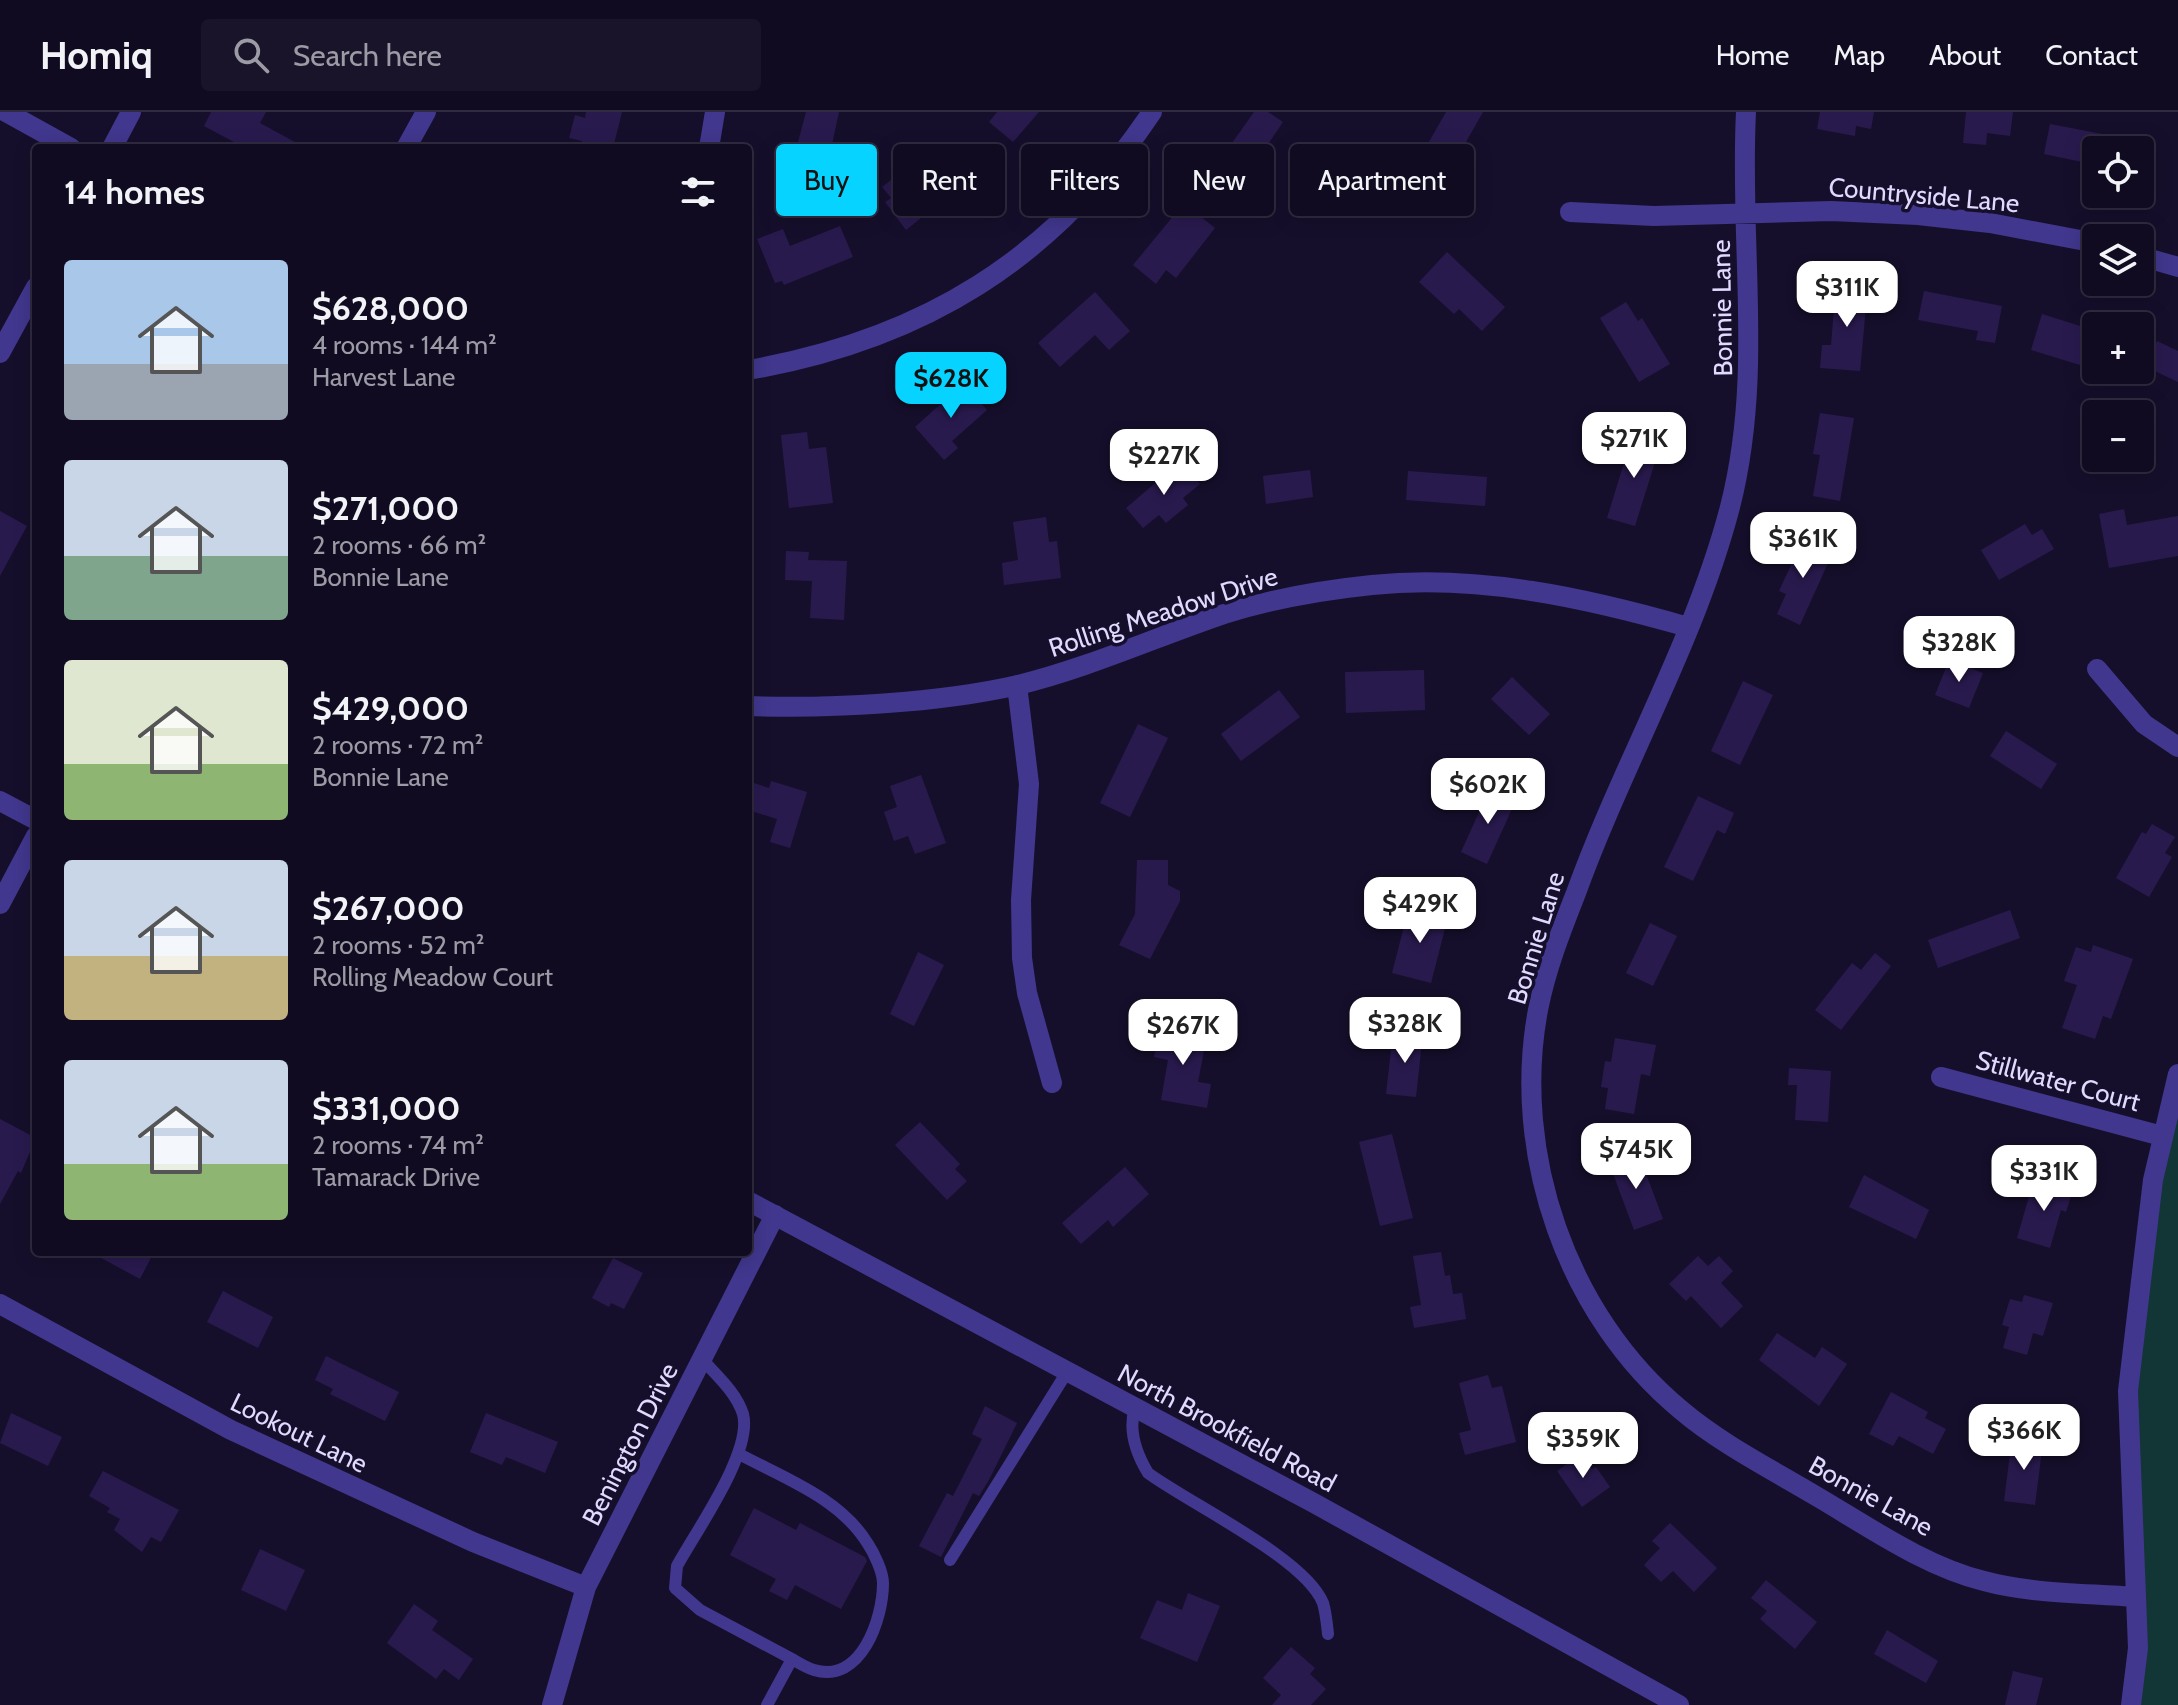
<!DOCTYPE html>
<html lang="en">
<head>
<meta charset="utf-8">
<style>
	body { margin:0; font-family:Cabin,sans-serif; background:#19142a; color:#f1f3f6; height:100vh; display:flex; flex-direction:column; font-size:30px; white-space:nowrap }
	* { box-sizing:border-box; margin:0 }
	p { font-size:26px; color:#9c9ba5 }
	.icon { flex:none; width:44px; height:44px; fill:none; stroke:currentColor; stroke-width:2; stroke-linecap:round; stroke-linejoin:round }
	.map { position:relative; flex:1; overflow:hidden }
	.panel { position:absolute; left:32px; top:32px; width:720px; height:1112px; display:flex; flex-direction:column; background:#100b21; border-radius:8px; box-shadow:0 4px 20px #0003,0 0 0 2px #302b3f }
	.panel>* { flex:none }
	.hud { position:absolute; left:776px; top:32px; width:760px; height:72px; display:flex; gap:16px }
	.controls { position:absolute; left:2082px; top:24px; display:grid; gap:16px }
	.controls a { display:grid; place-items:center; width:72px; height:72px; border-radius:8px; background:#100b21; box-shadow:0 4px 20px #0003,0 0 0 2px #302b3f; font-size:40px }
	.price { position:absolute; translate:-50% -68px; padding:0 18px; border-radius:16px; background:#fff; color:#222; font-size:26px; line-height:52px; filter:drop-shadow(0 2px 4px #0008) }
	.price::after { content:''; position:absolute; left:50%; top:48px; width:24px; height:18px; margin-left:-12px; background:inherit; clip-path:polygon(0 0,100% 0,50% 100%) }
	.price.on { background:#06d3ff; color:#111 }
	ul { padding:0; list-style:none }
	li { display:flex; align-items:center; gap:24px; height:200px; padding:0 32px }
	li span { display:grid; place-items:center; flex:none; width:224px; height:160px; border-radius:8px; color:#555 }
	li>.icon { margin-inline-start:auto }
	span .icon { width:96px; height:96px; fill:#fffc; stroke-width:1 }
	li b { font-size:34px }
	h2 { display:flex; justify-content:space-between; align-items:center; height:96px; padding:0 32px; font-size:34px }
	.chip { padding:0 28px; border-radius:8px; background:#100b21; box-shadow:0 4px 20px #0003,0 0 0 2px #302b3f; font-size:28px; line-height:72px }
	.chip.on { background:#06d3ff; color:#111 }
	header { display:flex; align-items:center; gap:48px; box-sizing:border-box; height:112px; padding:0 40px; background:#100b21; border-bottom:2px solid #302b3f }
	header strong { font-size:38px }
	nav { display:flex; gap:44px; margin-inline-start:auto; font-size:28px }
	.search { width:560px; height:72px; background:#19142a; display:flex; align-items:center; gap:20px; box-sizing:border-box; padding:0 28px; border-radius:8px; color:#9c9ba5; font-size:30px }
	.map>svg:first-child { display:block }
	.green { fill:#123536 }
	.building { fill:#291a4e }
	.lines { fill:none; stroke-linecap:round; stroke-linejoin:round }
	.service { stroke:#41378e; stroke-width:12 }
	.minor { stroke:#41378e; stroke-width:20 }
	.tertiary { stroke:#41378e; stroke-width:20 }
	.labels { text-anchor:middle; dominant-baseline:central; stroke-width:7; stroke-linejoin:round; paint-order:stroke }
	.street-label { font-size:26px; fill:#e1daff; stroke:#160f2c }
</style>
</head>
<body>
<header>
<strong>Homiq</strong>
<div class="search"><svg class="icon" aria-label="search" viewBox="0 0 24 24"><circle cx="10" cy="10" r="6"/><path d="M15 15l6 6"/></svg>Search here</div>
<nav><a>Home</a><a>Map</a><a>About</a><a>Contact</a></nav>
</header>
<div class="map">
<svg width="2178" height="1593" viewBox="0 0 2178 1593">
	<rect width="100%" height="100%" fill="#160f2c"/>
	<path class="green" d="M2178,991V1593H2137L2134,1289L2159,1079Z"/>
	<path class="building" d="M211,0H266L260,11L306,36H245L204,14Z
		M586,0H622L613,36H580L582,29L569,26L575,3L585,6Z
		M806,0H839L831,37L798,30Z
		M997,0H1039L1013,30L989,10Z
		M1254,0H1268L1283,10L1245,66L1220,48Z
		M1446,0H1483L1462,37L1466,39L1455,60L1422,42Z
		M1820,0H1874L1871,17L1856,14L1855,24L1817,17Z
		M1966,0H2013L2010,24L1987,21L1986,33L1963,31Z
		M2050,12L2144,30L2143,38H2096V53L2044,42Z
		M928,39L948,64L954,59L964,72L906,118L885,90L891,86L882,75Z
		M1184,91L1215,116L1176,166L1166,158L1156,172L1133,153Z
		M840,114L853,145L784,173L782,169L775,171L757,127L783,117L790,134Z
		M1447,140L1505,195L1482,219L1459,197L1454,202L1419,170Z
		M1836,172L1868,174L1860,259L1820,256L1822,233H1831Z
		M1924,179L2002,194L1995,231L1976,228L1978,219L1918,208Z
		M1095,180L1130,219L1109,238L1095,223L1060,255L1038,231Z
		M1626,190L1638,209L1642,206L1670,252L1639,270L1600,206Z
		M2042,202L2096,219V258L2031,238Z
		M2157,229L2178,239V270L2144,254Z
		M964,271L987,298L952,329L958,336L944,348L915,315Z
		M1820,301L1854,306L1840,389L1813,384L1820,343L1813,342Z
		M807,320L809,337L826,335L833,391L789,396L781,323Z
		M1633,322L1661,331L1635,414L1607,406Z
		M1181,349L1200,372L1183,386L1188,393L1166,411L1159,403L1143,416L1126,396Z
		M1310,358L1313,385L1266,392L1263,364Z
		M1408,359L1487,365L1485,394L1406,388Z
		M2124,397L2127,413L2178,404V444L2109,456L2099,402Z
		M0,399L27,414L0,464Z
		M1046,405L1049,430L1057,429L1061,466L1004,473L1002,451L1018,448L1013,410Z
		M2025,412L2032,423L2042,417L2054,437L1999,468L1981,438Z
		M1803,427L1833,440L1800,513L1777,502L1786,482L1779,479Z
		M786,439L809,440L808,448L847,449L844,508L810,506L812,469L785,468Z
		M1949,548L1983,561L1969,596L1935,583Z
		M1424,558L1425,598L1346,601L1345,560Z
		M1512,565L1550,602L1529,623L1491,587Z
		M1743,569L1773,583L1740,653L1711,639Z
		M1279,578L1300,605L1241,649L1221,622Z
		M1138,612L1168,626L1130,705L1100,691Z
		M2006,619L2057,652L2041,677L1990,644Z
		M921,663L946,731L915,742L908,724L894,729L884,700L897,695L890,674Z
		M748,669L769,676L771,669L807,680L790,736L770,730L777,707L748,698Z
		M1490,676L1516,688L1487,752L1461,740Z
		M1698,684L1734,701L1725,722L1717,718L1693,769L1664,755Z
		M2152,712L2175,725L2165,741L2172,745L2149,785L2116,766L2142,720L2146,722Z
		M1137,748H1168V773L1180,779V789L1150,847L1119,833L1135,802Z
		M1409,795L1448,805L1431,871L1392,861Z
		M2010,798L2020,826L1938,856L1928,828Z
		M1650,811L1677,824L1653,874L1626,861Z
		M2093,833L2133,847L2111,907L2103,904L2095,927L2062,916L2077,873L2064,869L2076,835L2091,840Z
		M918,840L944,853L914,914L890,902Z
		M1875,841L1891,854L1841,918L1815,898L1852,851L1861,858Z
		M1159,915L1207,923L1198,970L1211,972L1207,996L1161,988L1168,948L1154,945Z
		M1400,919L1423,921L1416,985L1386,982L1391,938H1398Z
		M1615,926L1656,933L1650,964L1641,962L1634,1002L1605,997L1608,976L1601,975L1605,949L1611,950Z
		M1789,956L1831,959L1828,1010L1795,1008L1797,973H1788Z
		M0,1007L36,1026L21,1061L18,1059L0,1092Z
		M920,1010L960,1052L955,1057L967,1069L947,1088L895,1033Z
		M1392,1022L1413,1106L1380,1114L1359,1030Z
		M1638,1040L1663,1107L1634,1118L1609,1051Z
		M1125,1055L1149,1082L1113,1115L1108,1108L1081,1132L1062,1111Z
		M1864,1063L1929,1098L1916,1127L1849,1095Z
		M2034,1067L2073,1078L2066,1100L2061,1098L2050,1136L2017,1126Z
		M90,1140H154L140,1167Z
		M1441,1140L1445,1164L1450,1163L1453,1182L1462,1181L1466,1207L1414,1216L1410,1195L1421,1193L1413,1144Z
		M1698,1144L1708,1154L1719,1144L1733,1159L1721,1171L1743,1194L1721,1216L1691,1184L1686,1189L1669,1172Z
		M613,1146L643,1161L624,1197L611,1191L609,1195L592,1186Z
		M223,1179L273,1205L258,1236L207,1210Z
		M2024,1183L2053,1191L2043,1224L2033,1221L2027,1243L2003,1236L2009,1215L2002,1213L2010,1187L2022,1190Z
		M1777,1221L1815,1246L1822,1235L1847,1252L1819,1294L1759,1248Z
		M326,1244L399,1280L385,1309L330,1282L333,1277L315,1268Z
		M1488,1263L1492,1276L1502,1274L1516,1330L1465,1343L1459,1321L1471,1318L1459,1271Z
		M1891,1280L1928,1300L1925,1306L1946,1317L1933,1342L1899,1324L1893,1334L1869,1322Z
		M985,1294L1017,1311L989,1368L979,1384L973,1381L941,1445L919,1434L947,1381L953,1384L982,1327L972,1322Z
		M11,1301L62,1325L48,1354L0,1331Z
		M486,1301L558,1330L545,1361L506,1345L502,1353L470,1340Z
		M2012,1326L2043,1330L2035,1393L2004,1389Z
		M1581,1342L1592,1357L1596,1355L1610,1375L1582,1395L1557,1359Z
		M103,1359L179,1398L161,1430L151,1425L142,1440L114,1418L120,1407L107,1400L110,1396L89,1384Z
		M754,1396L796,1418L800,1411L865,1445L867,1449L841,1497L795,1473L787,1488L769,1479L776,1467L730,1443Z
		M1670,1411L1717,1456L1694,1480L1673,1459L1661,1470L1644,1453L1660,1436L1652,1429Z
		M260,1437L305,1458L286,1499L241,1478Z
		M1766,1468L1817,1510L1795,1537L1760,1507L1767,1499L1751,1486Z
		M1188,1481L1220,1494L1197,1550L1140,1526L1157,1488L1182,1498Z
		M414,1492L438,1509L432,1518L473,1547L459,1568L444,1557L436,1567L387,1531Z
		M1887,1518L1938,1549L1926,1571L1874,1542Z
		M1291,1535L1315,1556L1310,1562L1326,1577L1311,1593H1272L1281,1583L1263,1566Z
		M2013,1559L2043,1566L2036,1593H2005Z"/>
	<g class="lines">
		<path class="service" d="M702,1247C717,1264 736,1280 743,1302C753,1340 696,1419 677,1454L675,1476L700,1498L792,1547L767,1593
			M1135,1296C1128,1318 1136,1341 1148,1361C1190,1392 1305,1446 1323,1491C1326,1501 1327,1513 1328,1522
			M739,1342C784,1366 840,1386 868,1432C874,1441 883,1460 883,1471C883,1507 861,1572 814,1558C807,1556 799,1551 792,1547
			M950,1448L1067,1260"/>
		<path class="minor" d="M6,0L71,36
			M1746,0C1739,134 1764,262 1730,395C1695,529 1623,651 1576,781C1561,819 1546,857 1538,898C1511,1041 1567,1204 1681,1298C1721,1332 1771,1357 1816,1384C1869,1415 1924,1454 1984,1469C2032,1482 2085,1481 2135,1485
			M112,36L131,0
			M709,36L715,0
			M1570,100L1654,104L1831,99L1918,103L1990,111L2096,131
			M2140,144L2178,155
			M0,241L36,175
			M748,258C922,228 1053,148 1152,0
			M2097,557L2144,612L2178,635
			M1017,573L1029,672L1021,788L1022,846L1027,881L1052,971
			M748,594C829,597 940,591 1018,573C1088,556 1156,525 1224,502C1272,487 1323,478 1372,473C1478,462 1587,486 1688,515
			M1941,965L2162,1024
			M0,1192L231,1318L473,1430L586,1475
			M552,1593L586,1475L775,1103
			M2131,1593L2138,1536L2128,1279L2153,1068L2178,962"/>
		<path class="tertiary" d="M406,36L426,0
			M0,689L36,708
			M0,792L36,724
			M748,1089L1312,1390L1679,1593"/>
	</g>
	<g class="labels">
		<g class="street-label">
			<text transform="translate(1924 83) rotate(5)">Countryside Lane</text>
			<text transform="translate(1722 196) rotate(-91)">Bonnie Lane</text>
			<text transform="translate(1163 500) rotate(-18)">Rolling Meadow Drive</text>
			<text transform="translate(1536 826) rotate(-73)">Bonnie Lane</text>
			<text transform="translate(2058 969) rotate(15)">Stillwater Court</text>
			<text transform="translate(1227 1316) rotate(28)">North Brookfield Road</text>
			<text transform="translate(299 1321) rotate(26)">Lookout Lane</text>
			<text transform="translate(630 1332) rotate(-63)">Benington Drive</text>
			<text transform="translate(1871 1384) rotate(29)">Bonnie Lane</text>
		</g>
	</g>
</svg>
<div class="controls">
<a><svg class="icon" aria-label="locate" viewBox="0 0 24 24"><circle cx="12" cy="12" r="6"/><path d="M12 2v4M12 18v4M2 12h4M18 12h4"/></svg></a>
<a><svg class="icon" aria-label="layers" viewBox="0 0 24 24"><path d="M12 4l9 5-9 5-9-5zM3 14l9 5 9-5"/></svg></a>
<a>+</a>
<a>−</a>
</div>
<b class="price" style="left:1847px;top:217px">$311K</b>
<b class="price on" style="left:951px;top:308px">$628K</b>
<b class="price" style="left:1634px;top:368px">$271K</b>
<b class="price" style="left:1164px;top:385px">$227K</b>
<b class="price" style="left:1803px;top:468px">$361K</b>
<b class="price" style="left:1959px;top:572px">$328K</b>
<b class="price" style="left:1488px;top:714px">$602K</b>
<b class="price" style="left:1420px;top:833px">$429K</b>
<b class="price" style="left:1405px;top:953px">$328K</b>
<b class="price" style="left:1183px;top:955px">$267K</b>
<b class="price" style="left:1636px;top:1079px">$745K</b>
<b class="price" style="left:2044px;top:1101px">$331K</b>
<b class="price" style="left:2024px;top:1360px">$366K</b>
<b class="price" style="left:1583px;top:1368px">$359K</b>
<div class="hud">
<a class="chip on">Buy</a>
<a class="chip">Rent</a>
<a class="chip">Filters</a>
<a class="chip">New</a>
<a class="chip">Apartment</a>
</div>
<section class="panel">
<h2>14 homes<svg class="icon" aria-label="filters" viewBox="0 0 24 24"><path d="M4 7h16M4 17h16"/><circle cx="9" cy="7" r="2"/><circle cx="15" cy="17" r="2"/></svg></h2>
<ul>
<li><span style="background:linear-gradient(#a9c7e8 65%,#9aa5b1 0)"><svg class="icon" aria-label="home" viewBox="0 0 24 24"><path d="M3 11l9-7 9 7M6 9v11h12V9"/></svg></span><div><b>$628,000</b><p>4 rooms · 144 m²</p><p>Harvest Lane</p></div></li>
<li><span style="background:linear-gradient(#c9d6e8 60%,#7fa58c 0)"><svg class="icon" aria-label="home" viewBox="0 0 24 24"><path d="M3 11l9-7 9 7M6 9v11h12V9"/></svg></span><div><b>$271,000</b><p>2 rooms · 66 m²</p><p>Bonnie Lane</p></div></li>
<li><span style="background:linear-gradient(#dfe7d0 65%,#8fb573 0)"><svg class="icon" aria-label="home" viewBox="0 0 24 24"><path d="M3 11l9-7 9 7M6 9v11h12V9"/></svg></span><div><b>$429,000</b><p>2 rooms · 72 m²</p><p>Bonnie Lane</p></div></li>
<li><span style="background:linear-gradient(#c9d6e8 60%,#c2b280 0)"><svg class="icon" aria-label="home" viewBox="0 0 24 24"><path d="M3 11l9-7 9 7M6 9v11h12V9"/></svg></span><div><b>$267,000</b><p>2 rooms · 52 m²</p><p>Rolling Meadow Court</p></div></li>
<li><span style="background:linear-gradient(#c9d6e8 65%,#8fb573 0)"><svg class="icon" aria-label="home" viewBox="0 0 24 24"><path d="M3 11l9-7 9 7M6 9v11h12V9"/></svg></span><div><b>$331,000</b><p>2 rooms · 74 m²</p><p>Tamarack Drive</p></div></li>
</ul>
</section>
</div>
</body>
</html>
